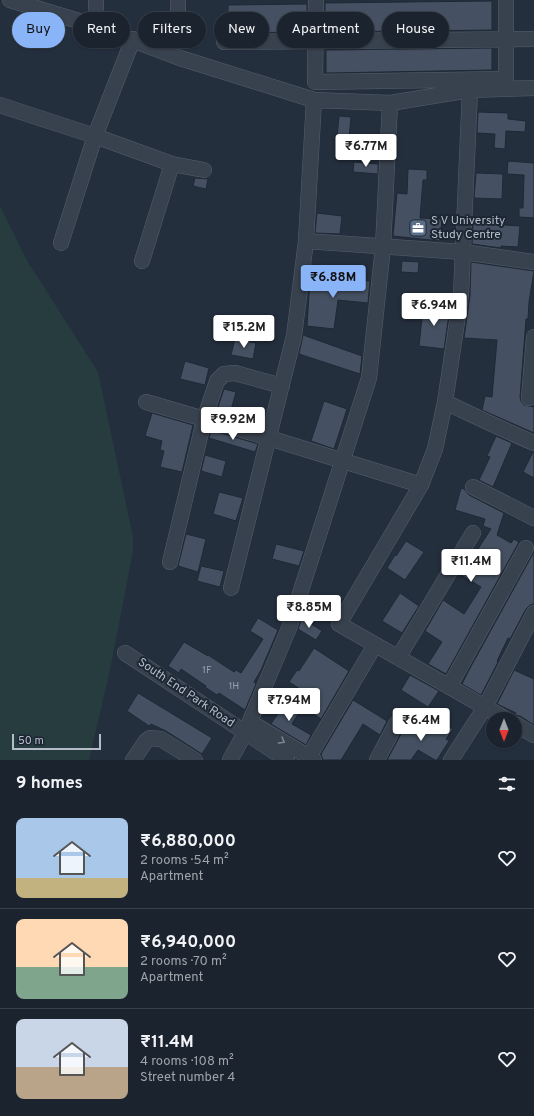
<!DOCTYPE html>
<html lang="en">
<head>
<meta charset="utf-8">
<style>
	body { margin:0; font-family:Overpass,sans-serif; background:#242b36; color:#f1f3f6; height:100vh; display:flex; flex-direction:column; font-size:15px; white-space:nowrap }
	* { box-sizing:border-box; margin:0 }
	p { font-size:13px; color:#a0a4aa }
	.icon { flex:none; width:22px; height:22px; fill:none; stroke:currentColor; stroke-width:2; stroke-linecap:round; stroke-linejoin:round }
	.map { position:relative; height:760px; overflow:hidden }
	.side { display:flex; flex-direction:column; background:#1b232e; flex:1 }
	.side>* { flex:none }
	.top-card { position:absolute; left:12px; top:12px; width:510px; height:36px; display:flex; gap:8px }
	.needle { width:26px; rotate:180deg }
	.fabs { position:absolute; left:486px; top:712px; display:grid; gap:8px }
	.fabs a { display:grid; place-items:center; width:36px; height:36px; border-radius:50%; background:#1b232e; box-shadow:0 1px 3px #0004,0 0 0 1px #39404a; font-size:20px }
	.scale { position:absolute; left:12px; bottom:10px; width:89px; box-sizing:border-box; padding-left:4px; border:2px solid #b4bcc9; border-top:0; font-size:11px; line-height:14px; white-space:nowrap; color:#b4bcc9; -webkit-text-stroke:3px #1d2633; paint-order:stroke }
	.price { position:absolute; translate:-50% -34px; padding:0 9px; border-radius:4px; background:#fff; color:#222; font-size:13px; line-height:26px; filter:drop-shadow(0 1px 2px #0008) }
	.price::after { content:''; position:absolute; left:50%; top:24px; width:12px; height:9px; margin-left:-6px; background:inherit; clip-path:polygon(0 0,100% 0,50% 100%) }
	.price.on { background:#8ab4f8; color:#111 }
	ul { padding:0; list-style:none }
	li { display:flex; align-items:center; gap:12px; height:100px; padding:0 16px }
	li+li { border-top:1px solid #39404a }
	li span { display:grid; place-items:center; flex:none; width:112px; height:80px; border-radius:8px; color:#555 }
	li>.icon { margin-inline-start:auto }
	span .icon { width:48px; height:48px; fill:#fffc; stroke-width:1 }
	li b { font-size:17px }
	h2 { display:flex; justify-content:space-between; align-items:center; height:48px; padding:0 16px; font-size:17px }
	.pill { padding:0 14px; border-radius:18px; background:#1b232e; box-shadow:0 1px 3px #0004,0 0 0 1px #39404a; font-size:14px; line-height:36px }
	.pill.on { background:#8ab4f8; color:#111 }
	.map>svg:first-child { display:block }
	.green { fill:#263c3f }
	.building { fill:#455162; stroke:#1f2835 }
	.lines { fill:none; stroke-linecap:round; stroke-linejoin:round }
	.minor-casing { stroke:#565f6c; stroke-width:16 }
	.minor { stroke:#38414e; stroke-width:15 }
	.oneway { stroke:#7c8592 }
	.labels { text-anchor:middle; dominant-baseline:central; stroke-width:4; stroke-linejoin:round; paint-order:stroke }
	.number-label { font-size:10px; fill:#98a1af }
	.poi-label { font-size:12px; fill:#b4bcc9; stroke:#1d2633; text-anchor:start }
	.street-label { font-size:12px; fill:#b4bcc9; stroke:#1d2633 }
</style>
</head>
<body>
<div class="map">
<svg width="534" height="760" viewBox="0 0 534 760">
	<rect width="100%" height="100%" fill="#242f3e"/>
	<path class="green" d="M0,206L26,259L98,372L133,537V551L110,670L89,760H0Z"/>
	<path class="building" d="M492,1V30L325,32V3Z
		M307,4V32L228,33V5Z
		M492,48V70L326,73V50Z
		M478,112L508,113V119L526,121L525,132L506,131L505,149L494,148L495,134L477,133Z
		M339,116L351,117L349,138L337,137Z
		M508,161L534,163V218L519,217V208H523L524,175L507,174Z
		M354,162L378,164V174L353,172Z
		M408,169L427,170V180H423L420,218L442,219L440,241L393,236L397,193L407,194Z
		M476,173L503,174L502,199L474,198Z
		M195,178L208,179L206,189L193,186Z
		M317,213L342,216L340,234L315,233Z
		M473,223L520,226L518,247L501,246V248L472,244Z
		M402,261L419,262L418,273L401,272Z
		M471,262L534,271L529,302L528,319H526L520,397L521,401L524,405L534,407V433L482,410L485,396L492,397L497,340L464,338L470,295Z
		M310,278L370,281L368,303L338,300L334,329L307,326Z
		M420,306L450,308L444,349L419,346L422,318H420Z
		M303,335L362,356L360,374L299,354Z
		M235,339L256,343L253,359L231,355Z
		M185,361L209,368L205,385L180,379Z
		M224,389L236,392L229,417L216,413Z
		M324,401L347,409L334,449L311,441Z
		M152,413L193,425L182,472L160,467L164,451L160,450L162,441L145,436Z
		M211,430L258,444L255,452L209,438Z
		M496,436L512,443L493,487L479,480L490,457L487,456Z
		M533,452H534V478L523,472Z
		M205,455L226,461L222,477L201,471Z
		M461,488L464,489L469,495L504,513L497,535L511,543L514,539L519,542L446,674L428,664L442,642L425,631L443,600L464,614L481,587L461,575L491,529L483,526L485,519L455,510Z
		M219,492L243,498L236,521L213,514Z
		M186,534L206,539L198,572L178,566Z
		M406,541L424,552L405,580L387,568L395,555L396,556Z
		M276,544L304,551L299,566L272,559Z
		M534,552V604L530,605L526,609L510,639L508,638L497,661L498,662L481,695L462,684L469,670Z
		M201,566L224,571L220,587L197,581Z
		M400,593L419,606L402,633L382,621Z
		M258,618L278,630L261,670L254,682L256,684L245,710L219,693L217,695L205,687L206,686L181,669L179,673L168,666L184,642L208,656V655L234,672L236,670L241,673L263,639L250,631Z
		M302,618L322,631L316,640L298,629Z
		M314,648L349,671L321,719L306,709L313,697L289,682L297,670L299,671Z
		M514,670L534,679V725L520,716L515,715L516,713L497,704Z
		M410,675L439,691L428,707L401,690Z
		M138,693L212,738L202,754L166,731L151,724L149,726L127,711Z
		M281,699L300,711L292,724L311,735L306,745L271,724L279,712L275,710Z
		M353,700L387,721L380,735L363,724L341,760H323L321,754Z
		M437,720L453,729L446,739L449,741L437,760H435L418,750L411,760H387L408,721L428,734Z"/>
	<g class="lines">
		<g class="minor-casing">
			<path id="minor" d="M10,0L95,26L180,58L314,100L390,103L470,90L534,88
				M96,0V8
				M178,0V36
				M316,0L315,82L506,79V0
				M224,42L534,39
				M470,90L461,295L445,402L435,449L421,485L339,624L506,719
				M0,105L95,136L172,164L204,170
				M306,241L463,252L534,262
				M61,243L95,136L133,39
				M142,261L172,164
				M529,398L534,337
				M146,402L269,438L421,485
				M445,402C475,416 504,430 534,443
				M473,487L534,518
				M170,562L204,420L217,381L224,374L235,373L282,386
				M231,588L294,336L306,241L314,100
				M125,653L287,760
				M398,658L473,533
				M449,687L526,548
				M250,722L314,760
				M515,724L534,735
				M133,760L146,741L150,738L161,739L195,760
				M230,760L245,733L289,628L369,378L383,247L390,103
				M307,760L375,645
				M377,760L396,724
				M451,760L485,707L534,613"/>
		</g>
		<use href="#minor" class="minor"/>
	</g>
	<defs><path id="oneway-chevron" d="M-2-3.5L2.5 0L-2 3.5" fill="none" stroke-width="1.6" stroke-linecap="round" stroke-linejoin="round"/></defs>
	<use class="oneway" href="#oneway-chevron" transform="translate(282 741) rotate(30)"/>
	<defs>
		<g id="office-square" transform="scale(0.9)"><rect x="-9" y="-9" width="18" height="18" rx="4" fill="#5c6f8a" stroke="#1d2633"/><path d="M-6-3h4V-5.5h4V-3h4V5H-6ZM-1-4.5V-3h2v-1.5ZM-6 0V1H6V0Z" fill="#fff"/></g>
	</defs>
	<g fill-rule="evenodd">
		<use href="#office-square" x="418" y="228"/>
	</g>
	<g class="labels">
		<g class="number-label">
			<text x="207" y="670">1F</text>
			<text x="234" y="686">1H</text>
		</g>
		<g class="poi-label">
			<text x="431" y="221">S V University<tspan x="431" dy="14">Study Centre</tspan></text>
		</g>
		<g class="street-label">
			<text transform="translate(186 693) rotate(34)">South End Park Road</text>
		</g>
	</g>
</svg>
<div class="fabs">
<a><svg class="needle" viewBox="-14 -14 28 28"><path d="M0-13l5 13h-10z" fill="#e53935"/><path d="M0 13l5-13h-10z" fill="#a0a4aa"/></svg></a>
</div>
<div class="scale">50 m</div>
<b class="price" style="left:366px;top:168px">₹6.77M</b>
<b class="price on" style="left:333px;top:299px">₹6.88M</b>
<b class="price" style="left:434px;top:327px">₹6.94M</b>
<b class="price" style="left:244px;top:349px">₹15.2M</b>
<b class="price" style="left:233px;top:441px">₹9.92M</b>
<b class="price" style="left:471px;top:583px">₹11.4M</b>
<b class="price" style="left:309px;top:629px">₹8.85M</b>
<b class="price" style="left:289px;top:722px">₹7.94M</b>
<b class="price" style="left:421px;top:742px">₹6.4M</b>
<div class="top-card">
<a class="pill on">Buy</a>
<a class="pill">Rent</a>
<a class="pill">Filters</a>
<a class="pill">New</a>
<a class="pill">Apartment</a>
<a class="pill">House</a>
</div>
</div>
<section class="side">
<h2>9 homes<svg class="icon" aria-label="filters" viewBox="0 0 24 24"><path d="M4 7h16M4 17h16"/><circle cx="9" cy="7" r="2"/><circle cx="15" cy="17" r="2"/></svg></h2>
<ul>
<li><span style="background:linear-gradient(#a9c7e8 75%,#c2b280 0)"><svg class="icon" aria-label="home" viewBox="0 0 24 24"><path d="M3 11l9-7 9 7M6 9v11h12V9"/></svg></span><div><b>₹6,880,000</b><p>2 rooms · 54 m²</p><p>Apartment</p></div><svg class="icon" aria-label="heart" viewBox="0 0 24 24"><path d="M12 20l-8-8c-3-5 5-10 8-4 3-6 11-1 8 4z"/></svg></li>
<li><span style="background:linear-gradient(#ffd9b3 60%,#7fa58c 0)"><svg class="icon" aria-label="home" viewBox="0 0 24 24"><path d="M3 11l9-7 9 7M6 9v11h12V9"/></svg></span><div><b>₹6,940,000</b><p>2 rooms · 70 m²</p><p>Apartment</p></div><svg class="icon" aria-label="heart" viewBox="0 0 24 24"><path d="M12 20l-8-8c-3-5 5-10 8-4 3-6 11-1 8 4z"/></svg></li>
<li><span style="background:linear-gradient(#c9d6e8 60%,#b9a48a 0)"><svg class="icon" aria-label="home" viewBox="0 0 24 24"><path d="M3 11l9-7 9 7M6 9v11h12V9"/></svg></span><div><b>₹11.4M</b><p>4 rooms · 108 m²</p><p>Street number 4</p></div><svg class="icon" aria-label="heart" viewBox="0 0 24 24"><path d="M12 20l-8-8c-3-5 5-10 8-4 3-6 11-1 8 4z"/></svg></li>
</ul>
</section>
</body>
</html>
